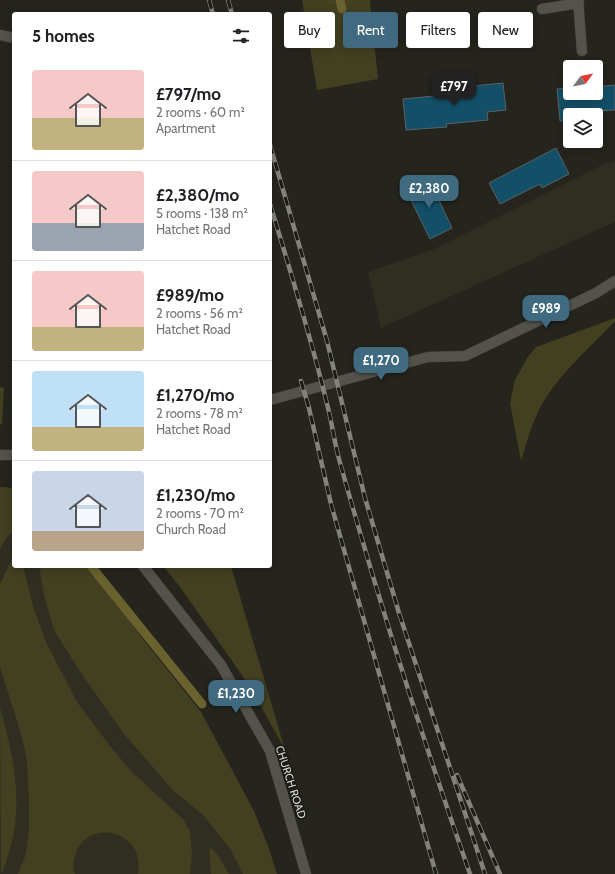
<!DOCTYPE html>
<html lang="en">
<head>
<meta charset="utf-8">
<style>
	body { margin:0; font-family:Cabin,sans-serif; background:#f2f2f2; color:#202124; height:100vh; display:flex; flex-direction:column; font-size:15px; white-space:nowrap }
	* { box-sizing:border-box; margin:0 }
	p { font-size:13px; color:#757577 }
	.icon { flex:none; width:22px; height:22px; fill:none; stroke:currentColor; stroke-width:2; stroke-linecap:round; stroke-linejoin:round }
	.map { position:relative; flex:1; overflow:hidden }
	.sheet { position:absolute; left:12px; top:12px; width:260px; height:556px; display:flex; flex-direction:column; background:#fff; border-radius:4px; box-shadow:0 2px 10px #0003 }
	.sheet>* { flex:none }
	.guide { position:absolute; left:284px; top:12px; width:271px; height:36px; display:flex; gap:8px }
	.needle { width:26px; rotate:58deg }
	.buttons { position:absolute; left:563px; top:60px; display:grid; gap:8px }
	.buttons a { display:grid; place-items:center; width:40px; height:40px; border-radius:4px; background:#fff; box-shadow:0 2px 10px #0003; font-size:20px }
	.price { position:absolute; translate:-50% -34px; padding:0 9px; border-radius:8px; background:#406a7f; color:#fff; font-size:13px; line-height:26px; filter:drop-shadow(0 1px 2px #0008) }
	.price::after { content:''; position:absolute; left:50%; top:24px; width:12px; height:9px; margin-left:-6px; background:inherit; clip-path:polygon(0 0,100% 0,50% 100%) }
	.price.selected { background:#222; color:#fff }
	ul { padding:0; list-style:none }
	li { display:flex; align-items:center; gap:12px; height:100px; padding:0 20px }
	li+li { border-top:1px solid #e0e0e0 }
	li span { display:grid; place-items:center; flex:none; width:112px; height:80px; border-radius:4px; color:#555 }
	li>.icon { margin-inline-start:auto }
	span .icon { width:48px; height:48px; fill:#fffc; stroke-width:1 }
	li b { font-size:17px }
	h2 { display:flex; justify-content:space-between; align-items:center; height:48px; padding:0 20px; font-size:17px }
	.tag { padding:0 14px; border-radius:4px; background:#fff; box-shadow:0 2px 10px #0003; font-size:14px; line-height:36px }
	.tag.selected { background:#406a7f; color:#fff }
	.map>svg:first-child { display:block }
	.built { fill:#302e21 }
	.green { fill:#433f21 }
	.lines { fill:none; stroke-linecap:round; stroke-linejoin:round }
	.stream { stroke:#69612e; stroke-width:9 }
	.building { fill:#135068; stroke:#596166 }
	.minor-casing { stroke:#3f3f39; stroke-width:11 }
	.tertiary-casing { stroke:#3f3f39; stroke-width:11 }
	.minor { stroke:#54534b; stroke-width:10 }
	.tertiary { stroke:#54534b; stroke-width:10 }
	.rail-casing { stroke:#83827c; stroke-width:4.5 }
	.rail { stroke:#1b1a14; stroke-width:3; stroke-dasharray:9; stroke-linecap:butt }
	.labels { text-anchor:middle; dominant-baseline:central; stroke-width:3.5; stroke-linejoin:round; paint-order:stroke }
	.street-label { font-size:11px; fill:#dcdcd7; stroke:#1b1a14 }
</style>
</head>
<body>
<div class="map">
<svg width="615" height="874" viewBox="0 0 615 874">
	<rect width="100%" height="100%" fill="#25241d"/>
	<path class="built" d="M615,161V222L381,328L368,272L434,249L604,164Z
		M0,487L14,488V566H89L146,643L201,712L254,811L268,846L277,874H0Z"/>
	<path class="green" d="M302,0H370L378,79L317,90Z
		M615,318V321C589,349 555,377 538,412C531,427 526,444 521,461L510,403L515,380L527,358L536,347Z
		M0,387L4,388L2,423L0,425Z
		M0,487L14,488V531L7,537L0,549Z
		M14,555V566H23L34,609L46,642L77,702L110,746L132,772L183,819L190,832L192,854L190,874H138C146,831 89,817 76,853C73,860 72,867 75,874H18L26,854L29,830V799L27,760L21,734L0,667V584Z
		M39,566H89L146,643L201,712L254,811L268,846L277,874H243L231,850L204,816L172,789L124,734L77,667L54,630L45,599Z
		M163,566H231L285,750L251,688L180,587Z
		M0,708C13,753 23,799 11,845C8,855 6,865 1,874Z
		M209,846L217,854L229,874H211Z"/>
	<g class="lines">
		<path class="stream" d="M340,0L342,9
			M91,566L202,704"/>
	</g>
	<path class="building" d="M503,83L506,110L487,112L488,120L446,124L447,127L406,130L403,99L444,95L443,91L464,89L463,87Z
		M615,85V110L598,111V121L596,122V115H570V120L560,121L557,89L570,88V93H596V87Z
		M556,148L569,174L542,188L540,184L500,204L489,183Z
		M429,179L452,228L430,239L406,190Z"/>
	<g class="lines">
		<g class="minor-casing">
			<path id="minor" d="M578,0L582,51
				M542,9L579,3
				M0,35L14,38
				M143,566L221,665L270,751L306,874"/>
		</g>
		<g class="tertiary-casing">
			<path id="tertiary" d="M270,400L428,357L465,356L596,293L615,281
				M0,455H14"/>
		</g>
		<use href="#minor" class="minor"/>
		<use href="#tertiary" class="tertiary"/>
		<g class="rail-casing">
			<path id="rail" d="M209,0L213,14
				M228,0L232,14
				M270,145L327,341L365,498L399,613L485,874
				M270,204C290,270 311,337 327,404C332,422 334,441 339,459C378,599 422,737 470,874
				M301,381L309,408L331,504L436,874
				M457,775L500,874"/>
		</g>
		<use href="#rail" class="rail"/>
	</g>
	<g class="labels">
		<g class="street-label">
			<text transform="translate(291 782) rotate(72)">CHURCH ROAD</text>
		</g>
	</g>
</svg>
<div class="buttons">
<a><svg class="needle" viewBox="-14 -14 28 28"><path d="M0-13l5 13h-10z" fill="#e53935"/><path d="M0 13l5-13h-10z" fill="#757577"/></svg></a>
<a><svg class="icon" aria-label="layers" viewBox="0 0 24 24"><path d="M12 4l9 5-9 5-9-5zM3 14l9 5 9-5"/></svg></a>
</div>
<b class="price selected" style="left:454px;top:107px">£797</b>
<b class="price" style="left:429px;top:209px">£2,380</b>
<b class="price" style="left:546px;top:329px">£989</b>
<b class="price" style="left:381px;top:381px">£1,270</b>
<b class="price" style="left:236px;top:714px">£1,230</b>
<div class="guide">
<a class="tag">Buy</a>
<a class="tag selected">Rent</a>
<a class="tag">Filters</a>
<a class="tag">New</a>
</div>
<section class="sheet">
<h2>5 homes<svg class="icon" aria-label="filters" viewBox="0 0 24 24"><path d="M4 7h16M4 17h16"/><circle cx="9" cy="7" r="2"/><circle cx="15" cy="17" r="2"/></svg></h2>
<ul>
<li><span style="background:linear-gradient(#f6c9c9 60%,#c2b280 0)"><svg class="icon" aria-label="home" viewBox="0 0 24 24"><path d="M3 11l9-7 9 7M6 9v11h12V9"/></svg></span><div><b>£797/mo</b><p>2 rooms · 60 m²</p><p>Apartment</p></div></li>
<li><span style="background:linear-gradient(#f6c9c9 65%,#9aa5b1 0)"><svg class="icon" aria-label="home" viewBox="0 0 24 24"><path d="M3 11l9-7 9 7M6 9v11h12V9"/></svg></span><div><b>£2,380/mo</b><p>5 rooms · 138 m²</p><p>Hatchet Road</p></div></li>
<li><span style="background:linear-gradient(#f6c9c9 70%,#c2b280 0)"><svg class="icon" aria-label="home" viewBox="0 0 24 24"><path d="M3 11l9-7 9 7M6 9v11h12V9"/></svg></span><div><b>£989/mo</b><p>2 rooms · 56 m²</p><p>Hatchet Road</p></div></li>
<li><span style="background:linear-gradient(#bfe0f5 70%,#c2b280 0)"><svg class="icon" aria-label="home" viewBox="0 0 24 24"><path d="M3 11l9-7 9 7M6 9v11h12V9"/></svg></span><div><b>£1,270/mo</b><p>2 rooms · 78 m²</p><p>Hatchet Road</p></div></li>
<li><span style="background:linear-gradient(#c9d6e8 75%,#b9a48a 0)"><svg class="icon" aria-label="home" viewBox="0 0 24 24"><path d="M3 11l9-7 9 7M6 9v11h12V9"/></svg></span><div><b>£1,230/mo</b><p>2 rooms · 70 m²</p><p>Church Road</p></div></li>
</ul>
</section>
</div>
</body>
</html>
